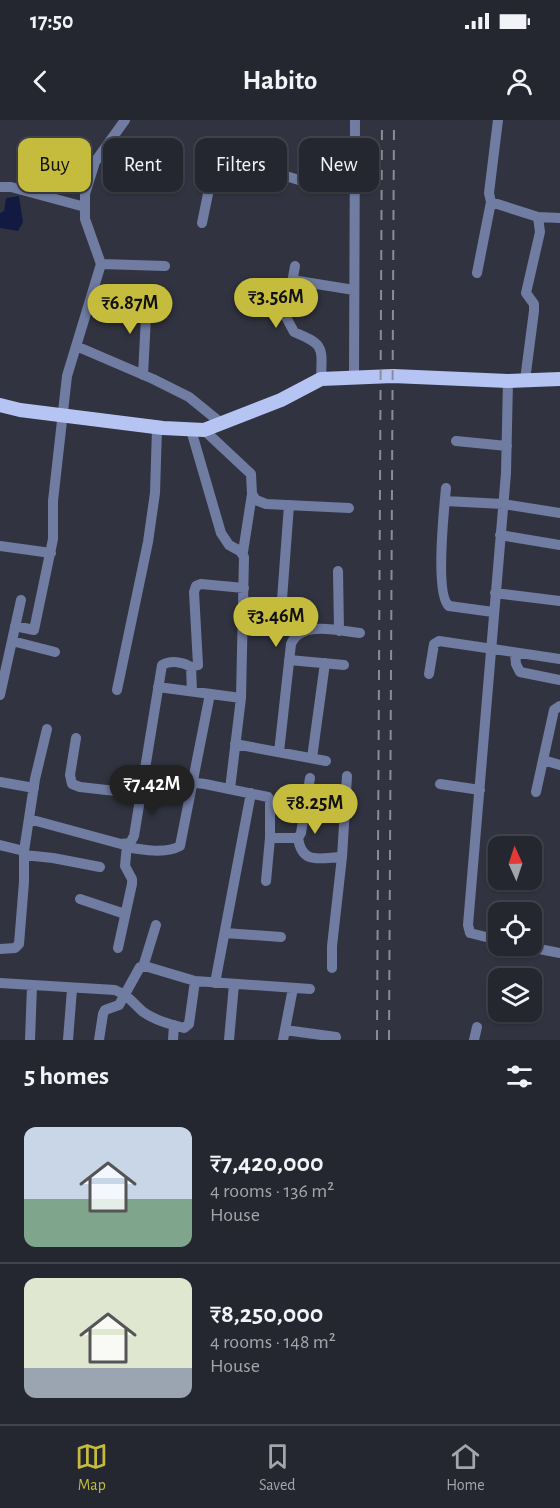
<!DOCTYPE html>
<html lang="en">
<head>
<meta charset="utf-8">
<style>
	body { margin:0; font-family:"Alegreya Sans",sans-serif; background:#31333c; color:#f1f3f6; height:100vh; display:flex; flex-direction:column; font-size:22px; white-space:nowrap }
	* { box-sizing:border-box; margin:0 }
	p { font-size:20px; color:#a3a5ab }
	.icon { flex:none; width:33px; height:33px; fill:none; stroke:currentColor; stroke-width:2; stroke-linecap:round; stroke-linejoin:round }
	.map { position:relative; height:920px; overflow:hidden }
	.panel { display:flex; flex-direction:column; background:#252730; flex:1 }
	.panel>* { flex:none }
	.guide { position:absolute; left:18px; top:18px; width:525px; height:54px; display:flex; gap:12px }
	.needle { width:39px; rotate:357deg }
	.fabs { position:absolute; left:488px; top:716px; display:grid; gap:12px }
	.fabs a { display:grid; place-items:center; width:54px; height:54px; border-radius:12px; background:#252730; box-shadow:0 2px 4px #0004,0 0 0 2px #42444c; font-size:30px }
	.price { position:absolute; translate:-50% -51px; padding:0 14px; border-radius:21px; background:#c5bc3d; color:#111; font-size:20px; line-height:39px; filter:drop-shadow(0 2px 3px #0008) }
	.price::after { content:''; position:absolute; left:50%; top:36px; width:18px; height:14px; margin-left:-9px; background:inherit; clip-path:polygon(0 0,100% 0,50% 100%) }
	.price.selected { background:#222; color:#fff }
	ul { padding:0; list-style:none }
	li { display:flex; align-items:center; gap:18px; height:150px; padding:0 24px }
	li+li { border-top:2px solid #42444c }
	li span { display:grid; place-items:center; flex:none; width:168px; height:120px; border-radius:12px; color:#555 }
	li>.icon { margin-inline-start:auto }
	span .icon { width:72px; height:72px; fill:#fffc; stroke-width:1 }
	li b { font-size:26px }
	h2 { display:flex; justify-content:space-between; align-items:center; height:72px; padding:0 24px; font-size:26px }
	.pill { padding:0 21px; border-radius:12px; background:#252730; box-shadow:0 2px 4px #0004,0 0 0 2px #42444c; font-size:21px; line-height:54px }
	.pill.selected { background:#c5bc3d; color:#111 }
	.status { display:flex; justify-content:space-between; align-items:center; height:42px; padding:0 30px; background:#252730; direction:ltr }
	.status svg { height:16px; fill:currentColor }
	header { display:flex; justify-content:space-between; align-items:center; height:78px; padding:0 24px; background:#252730; font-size:27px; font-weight:700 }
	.dock { display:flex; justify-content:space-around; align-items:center; height:84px; border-top:2px solid #42444c; background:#252730; font-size:16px; color:#a3a5ab }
	.dock a { display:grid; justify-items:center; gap:3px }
	.dock .selected { color:#c5bc3d }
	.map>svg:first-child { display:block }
	.water { fill:#131a42 }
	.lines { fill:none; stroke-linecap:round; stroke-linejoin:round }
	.minor { stroke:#717ca3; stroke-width:10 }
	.major { stroke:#b6c4f4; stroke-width:14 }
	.rail { stroke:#8a8d97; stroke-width:2; stroke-dasharray:10 10; stroke-linecap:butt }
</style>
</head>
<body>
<div class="status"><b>17:50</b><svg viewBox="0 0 49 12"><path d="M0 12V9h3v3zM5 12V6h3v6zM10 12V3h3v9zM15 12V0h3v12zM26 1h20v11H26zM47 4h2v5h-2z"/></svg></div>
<header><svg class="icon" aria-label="back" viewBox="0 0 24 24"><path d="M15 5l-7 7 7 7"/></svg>Habito<svg class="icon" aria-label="person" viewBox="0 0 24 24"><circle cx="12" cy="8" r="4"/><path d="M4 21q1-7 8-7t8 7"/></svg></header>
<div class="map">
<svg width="560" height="920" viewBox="0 0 560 920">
	<rect width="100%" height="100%" fill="#313440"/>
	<path class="water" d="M19,76L23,102L18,111L0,108V93L4,91L6,78Z"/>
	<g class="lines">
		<path class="minor" d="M498,0L489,73L491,82L538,97L540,112L526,173L534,184V191L525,260
			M0,67H11L85,87
			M538,97L560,98
			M202,103L214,45L216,39L222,36L318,66L355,67
			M101,144L165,146
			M295,146L286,197L294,212C325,225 322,227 321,259
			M477,153L491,82
			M292,160L354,170
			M76,226L153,259L189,277L221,303
			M143,255L147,177
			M354,257L355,0
			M191,310L221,413L229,425L240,431L244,437L241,578L230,669
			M204,310L251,354L252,374L256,380L266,384L349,388
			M456,321L507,326
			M446,368C444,389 435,475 449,486L493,492
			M445,381L503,384L560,393
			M500,415L560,425
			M0,426L51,433
			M243,432L252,374
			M338,451L339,511
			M495,473L560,481
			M281,493L289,385
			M15,506L34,510L53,419V381L67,256L101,144L85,99V74L95,42L125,0
			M12,521L55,532
			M515,533L516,544L520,552L560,560
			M289,540L344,545
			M191,547L198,545L194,472L196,466L201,464L244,468
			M429,554L434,524L439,521L560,539
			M158,567L241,578
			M117,570L148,422L155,373L157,308
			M0,575L21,480
			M76,618L70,655L72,664L80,667L142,674
			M235,624L326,641
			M279,632L291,524C301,500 340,511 360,513
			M312,638L325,543
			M543,640L560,645
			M145,657L205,664L268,677L270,680V718L266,761
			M0,662L34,668
			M440,664L480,670
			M536,672L554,590L560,586
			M29,699L121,724L130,723L134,716L162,545C171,540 183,542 191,547L192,571
			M270,718H298L301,713L310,658
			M298,718C302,745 319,738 342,737
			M0,725L24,731
			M127,727C143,730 166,734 180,726L210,574
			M24,735L53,738L100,747
			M80,779L125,794
			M225,813L281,817
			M498,820L470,813L468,805L506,353L508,261
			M519,825L560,833
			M118,828L132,764V759L125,746L127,725
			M0,829L15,828L19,824L24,762V731L35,659L47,609
			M143,847L156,805
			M332,848V826L342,737L347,656
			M0,863L115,870C129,876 132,882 142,891C154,900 169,904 184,908L189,904L195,861
			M215,863L251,673
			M285,910L336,917
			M30,920L32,866
			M68,920L72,869
			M99,920L103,894L105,890L119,885L140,847H148L195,861L310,869
			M173,920L174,905
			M229,920L234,864
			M283,920L293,868
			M474,920L477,907"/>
		<path class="major" d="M0,285L20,290L163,308L204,310L281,280L321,259L393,256L508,261L560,259"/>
		<path class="rail" d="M377,920L382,0
			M389,920L394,0"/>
	</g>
</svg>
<div class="fabs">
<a><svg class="needle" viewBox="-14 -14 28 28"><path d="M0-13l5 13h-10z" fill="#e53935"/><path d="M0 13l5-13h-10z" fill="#a3a5ab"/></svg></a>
<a><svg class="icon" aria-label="locate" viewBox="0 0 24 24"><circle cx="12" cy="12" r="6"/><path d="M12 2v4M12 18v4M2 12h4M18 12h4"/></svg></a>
<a><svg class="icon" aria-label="layers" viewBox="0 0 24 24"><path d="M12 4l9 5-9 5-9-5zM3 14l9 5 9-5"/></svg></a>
</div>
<b class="price" style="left:276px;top:209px">₹3.56M</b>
<b class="price" style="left:130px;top:215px">₹6.87M</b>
<b class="price" style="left:276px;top:528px">₹3.46M</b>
<b class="price selected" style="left:152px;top:696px">₹7.42M</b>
<b class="price" style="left:315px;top:715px">₹8.25M</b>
<div class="guide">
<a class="pill selected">Buy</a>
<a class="pill">Rent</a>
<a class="pill">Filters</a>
<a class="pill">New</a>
</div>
</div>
<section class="panel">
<h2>5 homes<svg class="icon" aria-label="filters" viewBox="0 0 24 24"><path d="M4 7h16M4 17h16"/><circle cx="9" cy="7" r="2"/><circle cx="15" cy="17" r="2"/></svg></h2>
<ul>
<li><span style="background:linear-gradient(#c9d6e8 60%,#7fa58c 0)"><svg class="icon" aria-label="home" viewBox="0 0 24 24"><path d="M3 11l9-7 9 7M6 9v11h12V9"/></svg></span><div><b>₹7,420,000</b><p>4 rooms · 136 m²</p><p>House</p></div></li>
<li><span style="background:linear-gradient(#dfe7d0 75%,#9aa5b1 0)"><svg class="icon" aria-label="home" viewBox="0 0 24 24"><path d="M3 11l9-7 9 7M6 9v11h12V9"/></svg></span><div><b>₹8,250,000</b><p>4 rooms · 148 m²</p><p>House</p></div></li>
</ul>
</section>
<nav class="dock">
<a class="selected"><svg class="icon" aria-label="map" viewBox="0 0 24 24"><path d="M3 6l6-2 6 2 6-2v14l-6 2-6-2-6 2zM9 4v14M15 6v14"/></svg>Map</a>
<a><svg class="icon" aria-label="saved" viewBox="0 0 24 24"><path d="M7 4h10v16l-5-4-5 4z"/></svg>Saved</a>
<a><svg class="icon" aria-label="home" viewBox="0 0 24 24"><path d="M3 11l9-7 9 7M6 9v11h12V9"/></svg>Home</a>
</nav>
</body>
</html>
